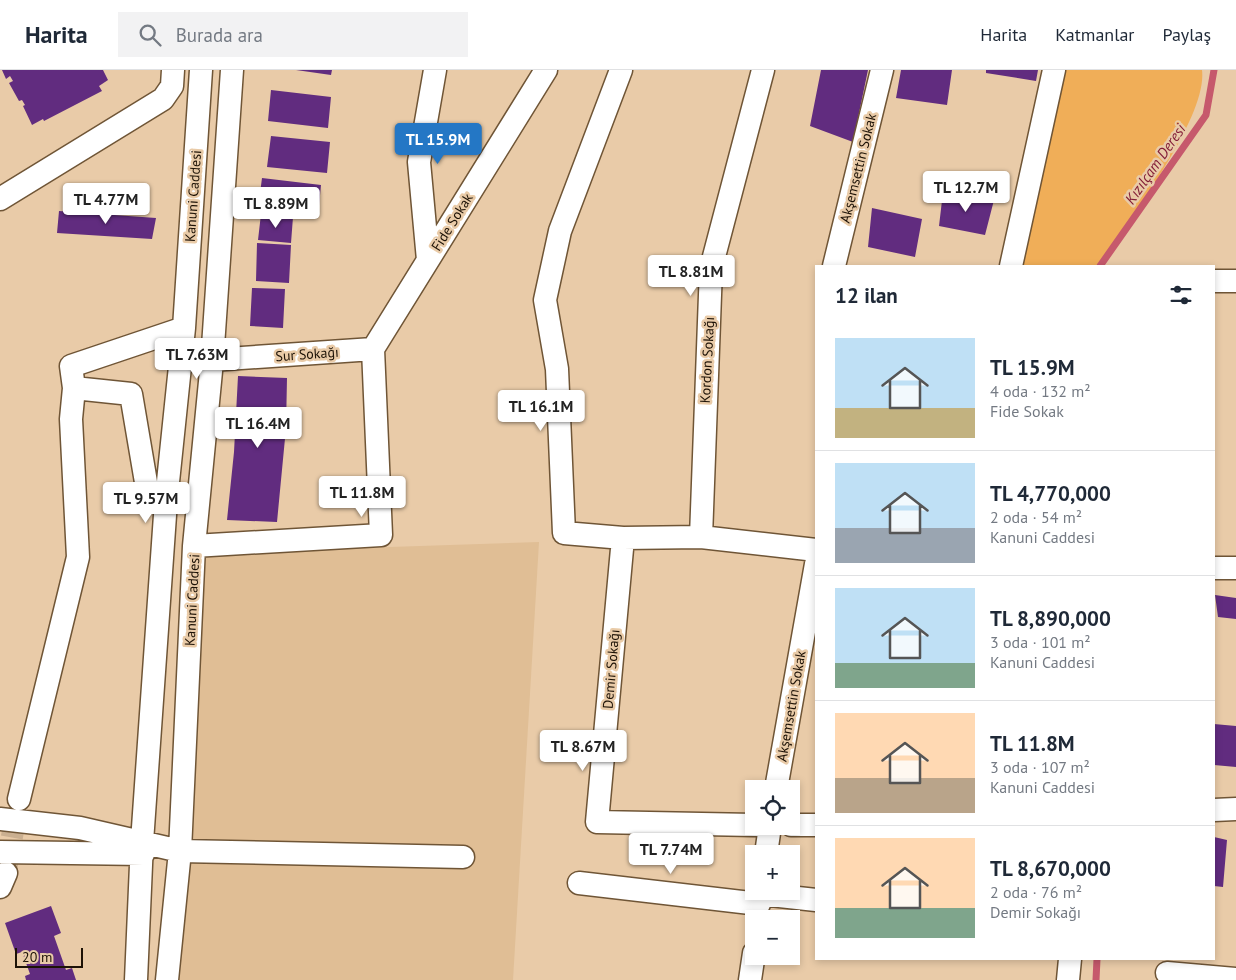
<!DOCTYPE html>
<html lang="tr">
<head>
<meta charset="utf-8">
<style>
	body { margin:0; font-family:"PT Sans",sans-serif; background:#f2f2f3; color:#1f2937; height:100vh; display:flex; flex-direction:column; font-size:19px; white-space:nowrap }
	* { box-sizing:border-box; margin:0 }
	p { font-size:16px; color:#747a83 }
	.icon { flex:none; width:28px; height:28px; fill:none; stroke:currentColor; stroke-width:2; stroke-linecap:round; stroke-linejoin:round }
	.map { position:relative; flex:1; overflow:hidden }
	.panel { position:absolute; left:815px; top:195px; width:400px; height:695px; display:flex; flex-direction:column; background:#fff; border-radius:0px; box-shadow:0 2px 8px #0003 }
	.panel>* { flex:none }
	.buttons { position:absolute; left:745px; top:710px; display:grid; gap:10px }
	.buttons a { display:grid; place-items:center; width:55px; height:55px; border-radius:0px; background:#fff; box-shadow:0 2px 8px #0003; font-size:25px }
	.scale { position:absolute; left:15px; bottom:12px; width:68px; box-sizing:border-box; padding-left:5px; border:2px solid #1d1206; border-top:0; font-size:14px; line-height:18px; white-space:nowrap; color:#1d1206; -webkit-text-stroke:4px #e9cba8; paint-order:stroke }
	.price { position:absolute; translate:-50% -42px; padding:0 11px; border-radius:5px; background:#fff; color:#222; font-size:16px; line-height:32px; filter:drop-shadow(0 1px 2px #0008) }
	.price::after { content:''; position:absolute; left:50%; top:30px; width:15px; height:11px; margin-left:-8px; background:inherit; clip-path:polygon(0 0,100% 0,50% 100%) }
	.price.selected { background:#2477c5; color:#fff }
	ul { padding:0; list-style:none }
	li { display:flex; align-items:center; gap:15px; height:125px; padding:0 20px }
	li+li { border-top:1px solid #e0e1e3 }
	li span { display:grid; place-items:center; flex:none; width:140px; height:100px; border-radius:0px; color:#555 }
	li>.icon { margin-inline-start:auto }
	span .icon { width:60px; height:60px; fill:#fffc; stroke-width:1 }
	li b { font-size:21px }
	h2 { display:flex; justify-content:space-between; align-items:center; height:60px; padding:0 20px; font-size:21px }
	header { display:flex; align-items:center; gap:30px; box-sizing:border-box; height:70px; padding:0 25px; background:#fff; border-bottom:1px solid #e0e1e3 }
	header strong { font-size:24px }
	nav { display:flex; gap:28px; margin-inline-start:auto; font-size:18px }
	.search { width:350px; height:45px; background:#f2f2f3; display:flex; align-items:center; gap:12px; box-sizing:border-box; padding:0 18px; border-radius:0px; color:#747a83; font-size:19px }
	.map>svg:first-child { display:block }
	.built { fill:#e0be95 }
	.green { fill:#f0ae58 }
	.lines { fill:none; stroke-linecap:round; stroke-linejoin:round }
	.stream { stroke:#c6596c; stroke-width:7 }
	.building { fill:#612c7f }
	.minor-tunnel { stroke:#caaf90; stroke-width:22; stroke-dasharray:22 11; stroke-linecap:butt }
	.minor-casing { stroke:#6f5536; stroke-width:25 }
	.minor { stroke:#fff; stroke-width:22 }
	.labels { text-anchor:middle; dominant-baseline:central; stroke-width:5; stroke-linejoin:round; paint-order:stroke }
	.street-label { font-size:14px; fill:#1d1206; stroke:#e9cba8 }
	.water-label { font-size:15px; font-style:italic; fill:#831d37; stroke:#e9cba8 }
</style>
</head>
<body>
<header>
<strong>Harita</strong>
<div class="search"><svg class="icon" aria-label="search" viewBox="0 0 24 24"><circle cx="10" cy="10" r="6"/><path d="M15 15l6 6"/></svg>Burada ara</div>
<nav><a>Harita</a><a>Katmanlar</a><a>Paylaş</a></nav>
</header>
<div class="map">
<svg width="1236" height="910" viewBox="0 0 1236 910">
	<rect width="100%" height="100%" fill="#e9cba8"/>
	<path class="built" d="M539,472L513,910H175L205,483Z"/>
	<path class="green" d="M1058,0H1202C1208,48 1126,154 1098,196H1018Z"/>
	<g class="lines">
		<path class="stream" d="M1100,196L1206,45L1214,0
			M1096,910L1097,889"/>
	</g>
	<path class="building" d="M2,0H103L108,10L99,16L102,21L44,51L43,49L32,55L23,36L25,35L22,30L19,31L9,13L13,11L10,6L6,9Z
		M296,0H332L331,5Z
		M821,0H868L853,72L810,56Z
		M901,0H952L947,35L896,28Z
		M986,0H1038L1036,11L986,3Z
		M271,20L331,27L328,58L268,51Z
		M271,66L330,72L327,103L267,97Z
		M262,108L321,115L318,146L258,139Z
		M943,122L994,130L985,165L939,156Z
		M872,138L922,149L915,187L868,177Z
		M59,141L156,148L152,169L57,163Z
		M261,144L293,147L291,173L258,170Z
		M257,173L291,175L289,213L256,211Z
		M252,218L285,219L283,258L250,256Z
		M238,306L287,308L286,358L277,452L227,450L234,382Z
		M1215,525L1236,528V549L1218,547Z
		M1214,654L1236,656V697L1214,695Z
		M1214,767L1227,770L1223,817L1214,816Z
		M51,836L61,863L54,866L66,900L72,898L76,910H26L25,906L30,904L22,882L16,884L5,853Z"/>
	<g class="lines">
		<path class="minor-tunnel" d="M6,800L18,733"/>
		<g class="minor-casing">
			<path id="minor" d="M621,0L560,161L545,230L557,299L564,463L623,468L701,467L816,480
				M0,129L163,29L172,16L173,0
				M428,190L419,92L435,0
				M834,196L882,0
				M1011,196L1054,0
				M1214,211H1236
				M373,279L546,0
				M197,291L373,279
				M74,318L71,296L184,258
				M701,467L711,198L763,0
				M623,468L597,752L754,755
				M194,476L381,465L373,279
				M1214,498H1236
				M776,719L816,494
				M19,729L78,487L71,349L74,318L131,324L149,430L166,431
				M1214,740L1236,739
				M0,749L80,758L180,781L463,787
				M791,755H816
				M0,782L143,784
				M766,784L770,756
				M579,813L759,834
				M0,817L6,803
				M761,824L816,830
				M1167,903L1236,909
				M136,910L142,772L166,431L184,258L201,0
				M167,910L180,781L194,476L212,291L232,0
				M750,910L754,883
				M1068,910L1070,889"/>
		</g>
		<use href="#minor" class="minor"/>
	</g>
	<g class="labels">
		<g class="street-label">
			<text transform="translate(858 98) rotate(-76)">Akşemsettin Sokak</text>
			<text transform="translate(193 126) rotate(-86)">Kanuni Caddesi</text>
			<text transform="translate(452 152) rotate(-58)">Fide Sokak</text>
			<text transform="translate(307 284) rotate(-4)">Sur Sokağı</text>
			<text transform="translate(707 290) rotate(-87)">Kordon Sokağı</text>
			<text transform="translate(192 530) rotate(-87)">Kanuni Caddesi</text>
			<text transform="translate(611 599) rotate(-85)">Demir Sokağı</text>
			<text transform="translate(791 636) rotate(-80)">Akşemsettin Sokak</text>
		</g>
		<g class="water-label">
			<text transform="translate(1155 94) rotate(-55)">Kızılçam Deresi</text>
		</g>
	</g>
</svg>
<div class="buttons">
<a><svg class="icon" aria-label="locate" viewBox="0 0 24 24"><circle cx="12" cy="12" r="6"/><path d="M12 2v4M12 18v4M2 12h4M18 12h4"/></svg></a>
<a>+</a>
<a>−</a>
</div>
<div class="scale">20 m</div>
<b class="price selected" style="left:438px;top:95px">TL 15.9M</b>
<b class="price" style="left:966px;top:143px">TL 12.7M</b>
<b class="price" style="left:106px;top:155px">TL 4.77M</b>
<b class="price" style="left:276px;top:159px">TL 8.89M</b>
<b class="price" style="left:691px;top:227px">TL 8.81M</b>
<b class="price" style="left:197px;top:310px">TL 7.63M</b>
<b class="price" style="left:541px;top:362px">TL 16.1M</b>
<b class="price" style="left:258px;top:379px">TL 16.4M</b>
<b class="price" style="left:362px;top:448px">TL 11.8M</b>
<b class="price" style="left:146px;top:454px">TL 9.57M</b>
<b class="price" style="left:583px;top:702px">TL 8.67M</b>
<b class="price" style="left:671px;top:805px">TL 7.74M</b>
<section class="panel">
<h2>12 ilan<svg class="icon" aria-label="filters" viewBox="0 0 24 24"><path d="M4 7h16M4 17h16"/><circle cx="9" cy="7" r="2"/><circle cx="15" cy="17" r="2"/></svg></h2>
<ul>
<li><span style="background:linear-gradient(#bfe0f5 70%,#c2b280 0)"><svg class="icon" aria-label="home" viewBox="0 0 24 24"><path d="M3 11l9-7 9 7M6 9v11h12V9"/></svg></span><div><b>TL 15.9M</b><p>4 oda · 132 m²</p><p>Fide Sokak</p></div></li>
<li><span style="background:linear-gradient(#bfe0f5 65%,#9aa5b1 0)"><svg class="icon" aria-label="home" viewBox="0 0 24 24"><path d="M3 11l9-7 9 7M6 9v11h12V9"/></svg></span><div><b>TL 4,770,000</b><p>2 oda · 54 m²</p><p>Kanuni Caddesi</p></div></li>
<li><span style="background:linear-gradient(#bfe0f5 75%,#7fa58c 0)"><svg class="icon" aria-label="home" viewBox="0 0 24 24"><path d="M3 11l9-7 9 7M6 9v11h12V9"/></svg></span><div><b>TL 8,890,000</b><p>3 oda · 101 m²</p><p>Kanuni Caddesi</p></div></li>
<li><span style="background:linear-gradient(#ffd9b3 65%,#b9a48a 0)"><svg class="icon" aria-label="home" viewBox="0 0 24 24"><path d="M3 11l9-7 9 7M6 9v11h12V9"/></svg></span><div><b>TL 11.8M</b><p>3 oda · 107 m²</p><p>Kanuni Caddesi</p></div></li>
<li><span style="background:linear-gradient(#ffd9b3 70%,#7fa58c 0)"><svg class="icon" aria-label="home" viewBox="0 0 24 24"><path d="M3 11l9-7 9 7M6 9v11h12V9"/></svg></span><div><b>TL 8,670,000</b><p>2 oda · 76 m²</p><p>Demir Sokağı</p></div></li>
</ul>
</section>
</div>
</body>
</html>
